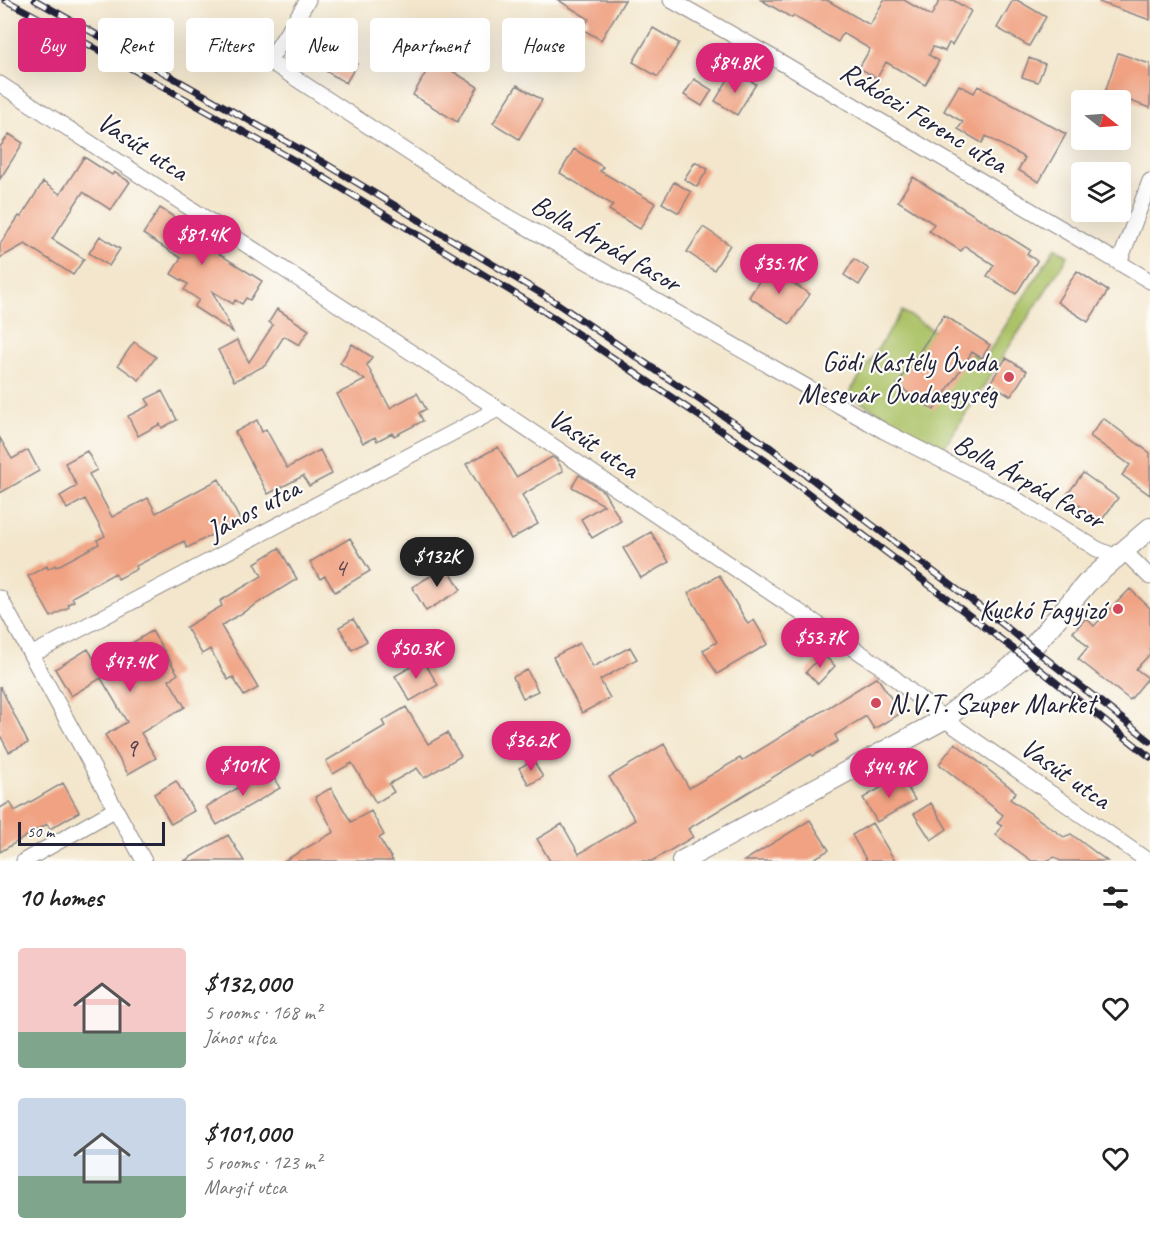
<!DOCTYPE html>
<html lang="en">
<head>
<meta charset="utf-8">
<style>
	body { margin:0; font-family:Caveat,sans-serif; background:#f2f2f2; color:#222; height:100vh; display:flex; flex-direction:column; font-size:22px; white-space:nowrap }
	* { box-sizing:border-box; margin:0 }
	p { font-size:20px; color:#767676 }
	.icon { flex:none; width:33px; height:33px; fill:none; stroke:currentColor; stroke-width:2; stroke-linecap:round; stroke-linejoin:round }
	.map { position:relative; height:861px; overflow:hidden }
	.details { display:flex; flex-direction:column; background:#fff; flex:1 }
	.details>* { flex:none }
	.hud { position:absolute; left:18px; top:18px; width:600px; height:54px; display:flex; gap:12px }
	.needle { width:39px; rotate:107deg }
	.tools { position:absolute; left:1071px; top:90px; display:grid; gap:12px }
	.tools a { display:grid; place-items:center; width:60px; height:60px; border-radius:6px; background:#fff; box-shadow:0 6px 24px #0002; font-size:30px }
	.scale { position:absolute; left:18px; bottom:15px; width:147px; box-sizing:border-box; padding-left:6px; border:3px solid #22223b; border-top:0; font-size:16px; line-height:21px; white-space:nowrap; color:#22223b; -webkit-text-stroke:4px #fdfcf7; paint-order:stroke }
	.price { position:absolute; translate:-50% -51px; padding:0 14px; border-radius:21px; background:#db2777; color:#fff; font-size:20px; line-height:39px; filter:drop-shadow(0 2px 3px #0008) }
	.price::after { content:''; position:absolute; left:50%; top:36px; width:18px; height:14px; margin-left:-9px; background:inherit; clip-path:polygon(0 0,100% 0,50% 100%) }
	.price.current { background:#222; color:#fff }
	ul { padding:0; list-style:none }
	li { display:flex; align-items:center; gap:18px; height:150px; padding:0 18px }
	li span { display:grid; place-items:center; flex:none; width:168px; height:120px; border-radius:6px; color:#555 }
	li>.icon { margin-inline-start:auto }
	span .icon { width:72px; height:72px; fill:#fffc; stroke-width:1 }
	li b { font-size:26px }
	h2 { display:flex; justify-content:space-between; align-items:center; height:72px; padding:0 18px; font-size:26px }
	.tag { padding:0 21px; border-radius:6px; background:#fff; box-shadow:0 6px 24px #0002; font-size:21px; line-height:54px }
	.tag.current { background:#db2777; color:#fff }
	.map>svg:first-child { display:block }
	.green { fill:#acc267; stroke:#677251; stroke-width:1.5 }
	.building { fill:#f0a282 }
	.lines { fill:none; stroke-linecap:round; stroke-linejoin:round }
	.minor-casing { stroke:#8a8484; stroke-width:17 }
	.tertiary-casing { stroke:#8a8484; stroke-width:22 }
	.minor { stroke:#fff; stroke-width:15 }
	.tertiary { stroke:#fff; stroke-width:20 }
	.rail-casing { stroke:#22223b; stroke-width:7 }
	.rail { stroke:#fdfcf7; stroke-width:4.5; stroke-dasharray:14; stroke-linecap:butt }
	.poi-dot { fill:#d1495b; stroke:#fdfcf7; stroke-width:2 }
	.labels { text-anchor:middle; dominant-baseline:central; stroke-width:4.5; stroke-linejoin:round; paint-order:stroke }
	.number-label { font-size:26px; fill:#56424d }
	.street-label { font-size:28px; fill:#22223b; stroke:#fdfcf7 }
	.poi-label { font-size:28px; fill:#22223b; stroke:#fdfcf7; text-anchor:end }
</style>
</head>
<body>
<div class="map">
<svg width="1150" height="861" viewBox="0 0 1150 861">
	<rect width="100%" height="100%" fill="#fdfcf7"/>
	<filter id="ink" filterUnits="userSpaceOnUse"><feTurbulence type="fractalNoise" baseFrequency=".0167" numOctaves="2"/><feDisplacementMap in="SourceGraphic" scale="12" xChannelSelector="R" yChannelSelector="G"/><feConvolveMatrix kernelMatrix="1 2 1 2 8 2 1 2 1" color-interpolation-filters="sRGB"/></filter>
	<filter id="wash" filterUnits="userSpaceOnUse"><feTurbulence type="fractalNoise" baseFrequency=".008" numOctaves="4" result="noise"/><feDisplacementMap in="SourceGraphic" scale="24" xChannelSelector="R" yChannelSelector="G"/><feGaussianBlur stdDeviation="1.35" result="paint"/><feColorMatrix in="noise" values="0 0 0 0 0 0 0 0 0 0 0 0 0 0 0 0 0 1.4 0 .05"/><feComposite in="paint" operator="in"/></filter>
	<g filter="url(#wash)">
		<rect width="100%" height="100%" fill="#f3e6cc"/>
		<path class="green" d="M1055,248L1068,256L943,449L848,395L902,311L983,361Z"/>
		<g id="blocks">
			<path class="building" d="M558,0H625L601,40L582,29L589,19Z
				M761,0H827L870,25L884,0H904L931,16L940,0H953L971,11L952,45L949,43L945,51L933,47L929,55L939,61L925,85L886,62L877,78L859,68L870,49L843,33L838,42L794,16L792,18Z
				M1013,0H1017L1046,17L1029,46L997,28Z
				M1099,0H1150V20L1099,2Z
				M653,28L679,43L658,77L633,62Z
				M448,38L462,47L449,69L478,87L457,122L413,95L429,67L423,63L434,47L440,51Z
				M338,52L357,64L346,83L326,71Z
				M1118,53L1150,64V108L1105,92Z
				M1029,58L1045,64L1038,82L1022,77Z
				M742,75L756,84L737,115L715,101L730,76L738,81Z
				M694,79L712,90L702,106L684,95Z
				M517,85L542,100L519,139L493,123Z
				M959,85L974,93L978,86L1066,134L1039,182L1018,170L1025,158L986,136L982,143L958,129L963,122L944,111Z
				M9,134L23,143L0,179V147Z
				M574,149L603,167L600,171L655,203L640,229L609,210L613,205L560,173Z
				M84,157L112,175L114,172L130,182L111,210L83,192L52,239L84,259L73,275L25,244L0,258V244L19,216L21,217L43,182L60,194Z
				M695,162L708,169L697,187L684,179Z
				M913,177L1030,250L1027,254L1037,261L1016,294L987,276L994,265L965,246L961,251L929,231L934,224L898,201Z
				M674,182L691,192L679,213L662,203Z
				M160,208L183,223L187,217L204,229L197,240L262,281L250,300L246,298L242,304L235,300L233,304L212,291L233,332L194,307L199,300L184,290L188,284L171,274L181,258L143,234Z
				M703,227L730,245L714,270L687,252Z
				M100,236L120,249L109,266L89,253Z
				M854,259L869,269L859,285L844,275Z
				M768,267L810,294L790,324L749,297Z
				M1077,271L1108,291L1088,322L1057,302Z
				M277,309L309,330L299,345L284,336L266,365L234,381L218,350L237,340L249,362L273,325L269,322Z
				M944,315L990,345L982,358L972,352L934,410L897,385Z
				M134,342L156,357L139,380L118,365Z
				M352,344L372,357L367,365L390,408L417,393L426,409L419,413L423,421L394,436L392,433L377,441L375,437L363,443L337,394L365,380L340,363Z
				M1006,358L1027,371L1011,396L990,383Z
				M162,391L177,420L162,428L160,424L138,436L128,416L150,405L146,399Z
				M1103,418L1150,453V495L1122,475L1130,465L1090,436Z
				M257,420L262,432L266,429L287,468L320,450L332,474L309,486L303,476L268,494L235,432Z
				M0,438L12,459L28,450L39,471L0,493Z
				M498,447L516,477L552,457L557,460L563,471L522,495L538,524L511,539L466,464Z
				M87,451L97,470L89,474L112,517L148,498L156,513L219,479L240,520L187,548L184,541L136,566L137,569L118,579L115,573L72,597L74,601L68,604L69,607L51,617L28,576L47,566L48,569L55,565L56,567L99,544L97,540L105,536L85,499L67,509L60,496L77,486L65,463Z
				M1083,473L1118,498L1101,521L1066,496Z
				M579,475L604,492L621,521L592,538L581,519L604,505L572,487Z
				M651,532L669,562L641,578L623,548Z
				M350,538L370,571L335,592L325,576L320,579L310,562Z
				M279,548L297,579L221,626L258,688L244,696L233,677L228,680L210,649L202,654L186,627L222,606L220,601L262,576L255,563Z
				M447,566L461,590L426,611L412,587Z
				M719,575L748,624L754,620L768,644L717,674L703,650L717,642L688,593Z
				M1130,589L1150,608V654L1136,669L1148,678L1130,700L1078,659L1088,647L1073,632L1086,618L1094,626Z
				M353,619L367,641L352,650L339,627Z
				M152,631L178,674L169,680L185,707L141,733L156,758L128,774L105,735L127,722L101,678L71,696L55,669L88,649L97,664Z
				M580,643L593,667L630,647L637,659L600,680L610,698L582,713L553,657Z
				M823,654L835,666L818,684L806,672Z
				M423,660L438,685L410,701L395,676Z
				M527,670L538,691L523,698L513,677Z
				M877,677L901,713L874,729L866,716L835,735L838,741L813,756L811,754L688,829L693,837L652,861H550L537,839L562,824L579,854L635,820L609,777L664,744L689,788L740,758L742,761Z
				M0,686L28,743L9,752L0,735Z
				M406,707L428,744L447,733L461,756L424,778L417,768L389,784L394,792L376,803L352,763L333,774L326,761L385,726L382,721Z
				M955,743L1016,792L1010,799L1064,837L1071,834L1107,861H1060L1055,857L1046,861H1032L996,835L1002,826L997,823L1003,815L939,764Z
				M533,760L543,777L529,785L519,768Z
				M269,769L280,788L217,825L206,807Z
				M901,776L915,800L877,822L863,798Z
				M176,781L194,811L171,824L154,794Z
				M63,783L79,812L50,829L47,824L0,852V808L10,802L15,811Z
				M331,788L351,822L371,811L384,835L379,838L393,861H284L334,832L315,797Z
				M931,803L947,829L931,840L914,814Z
				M810,820L829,850L810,861H744Z
				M872,823L895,861H867L852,835Z
				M228,835L244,861H184Z"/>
		</g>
	</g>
	<g filter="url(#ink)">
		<use href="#blocks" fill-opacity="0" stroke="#8a8484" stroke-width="1.5"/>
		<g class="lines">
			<g class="minor-casing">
				<path id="minor" d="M308,0L269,61L495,209L884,431L1006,493L1097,549L1116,557
					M671,0L784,64L1150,281
					M0,84L498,409L880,666L944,719L1148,861
					M1119,263L1150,181
					M1123,550L1150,577
					M0,598L144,861
					M31,655L498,409
					M24,861L116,809"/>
			</g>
			<g class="tertiary-casing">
				<path id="tertiary" d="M682,861L944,719L1024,657L1087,583L1150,528"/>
			</g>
			<use href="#minor" class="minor"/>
			<use href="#tertiary" class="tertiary"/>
			<g class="rail-casing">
				<path id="rail" d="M5,0L77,38L315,172L545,312L766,461L1024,657L1150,757
					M35,0L321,161L552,300L771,448L1005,626L1150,741"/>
			</g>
			<use href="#rail" class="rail"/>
		</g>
	</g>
	<g class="poi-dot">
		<circle cx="1009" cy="377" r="6"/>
		<circle cx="1118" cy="609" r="6"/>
		<circle cx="876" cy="703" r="6"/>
	</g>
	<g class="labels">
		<g class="number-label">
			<text x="340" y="567">4</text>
			<text x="131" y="747">9</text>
		</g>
		<g class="street-label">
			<text transform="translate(924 117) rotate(31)">Rákóczi Ferenc utca</text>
			<text transform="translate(143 146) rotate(33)">Vasút utca</text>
			<text transform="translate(606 243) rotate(30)">Bolla Árpád fasor</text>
			<text transform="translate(594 443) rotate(34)">Vasút utca</text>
			<text transform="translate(1029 481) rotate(29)">Bolla Árpád fasor</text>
			<text transform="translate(253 509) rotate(-28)">János utca</text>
			<text transform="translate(1066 773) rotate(35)">Vasút utca</text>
		</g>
		<g class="poi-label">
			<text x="997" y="361">Gödi Kastély Óvoda<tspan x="997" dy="32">Mesevár Óvodaegység</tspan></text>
			<text x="1106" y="609">Kuckó Fagyizó</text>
			<text x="888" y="703" text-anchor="start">N.V.T. Szuper Market</text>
		</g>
	</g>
</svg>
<div class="tools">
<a><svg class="needle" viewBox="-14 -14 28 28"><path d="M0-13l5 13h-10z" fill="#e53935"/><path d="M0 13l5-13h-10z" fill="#767676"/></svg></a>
<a><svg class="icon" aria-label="layers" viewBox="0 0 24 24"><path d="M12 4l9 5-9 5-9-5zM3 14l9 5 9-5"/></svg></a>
</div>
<div class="scale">50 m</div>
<b class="price" style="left:735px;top:94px">$84.8K</b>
<b class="price" style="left:202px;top:266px">$81.4K</b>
<b class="price" style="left:779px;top:295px">$35.1K</b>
<b class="price current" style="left:437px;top:588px">$132K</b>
<b class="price" style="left:820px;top:669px">$53.7K</b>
<b class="price" style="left:416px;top:680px">$50.3K</b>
<b class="price" style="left:130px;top:693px">$47.4K</b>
<b class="price" style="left:531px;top:772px">$36.2K</b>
<b class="price" style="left:243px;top:797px">$101K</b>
<b class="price" style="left:889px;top:799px">$44.9K</b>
<div class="hud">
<a class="tag current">Buy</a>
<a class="tag">Rent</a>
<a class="tag">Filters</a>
<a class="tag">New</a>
<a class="tag">Apartment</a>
<a class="tag">House</a>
</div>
</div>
<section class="details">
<h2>10 homes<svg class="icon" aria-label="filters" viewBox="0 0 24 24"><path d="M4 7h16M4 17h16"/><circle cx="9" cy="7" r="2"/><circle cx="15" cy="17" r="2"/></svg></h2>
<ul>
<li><span style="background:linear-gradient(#f6c9c9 70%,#7fa58c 0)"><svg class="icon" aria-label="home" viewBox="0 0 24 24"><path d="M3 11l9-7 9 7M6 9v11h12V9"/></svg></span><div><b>$132,000</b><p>5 rooms · 168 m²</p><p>János utca</p></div><svg class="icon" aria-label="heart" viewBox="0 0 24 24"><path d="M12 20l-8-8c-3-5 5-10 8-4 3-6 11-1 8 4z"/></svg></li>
<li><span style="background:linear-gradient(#c9d6e8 65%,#7fa58c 0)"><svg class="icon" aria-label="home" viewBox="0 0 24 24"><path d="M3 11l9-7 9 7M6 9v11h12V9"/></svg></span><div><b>$101,000</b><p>5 rooms · 123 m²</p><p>Margit utca</p></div><svg class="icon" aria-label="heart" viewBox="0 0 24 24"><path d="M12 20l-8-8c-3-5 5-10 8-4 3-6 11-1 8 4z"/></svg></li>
</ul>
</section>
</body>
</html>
